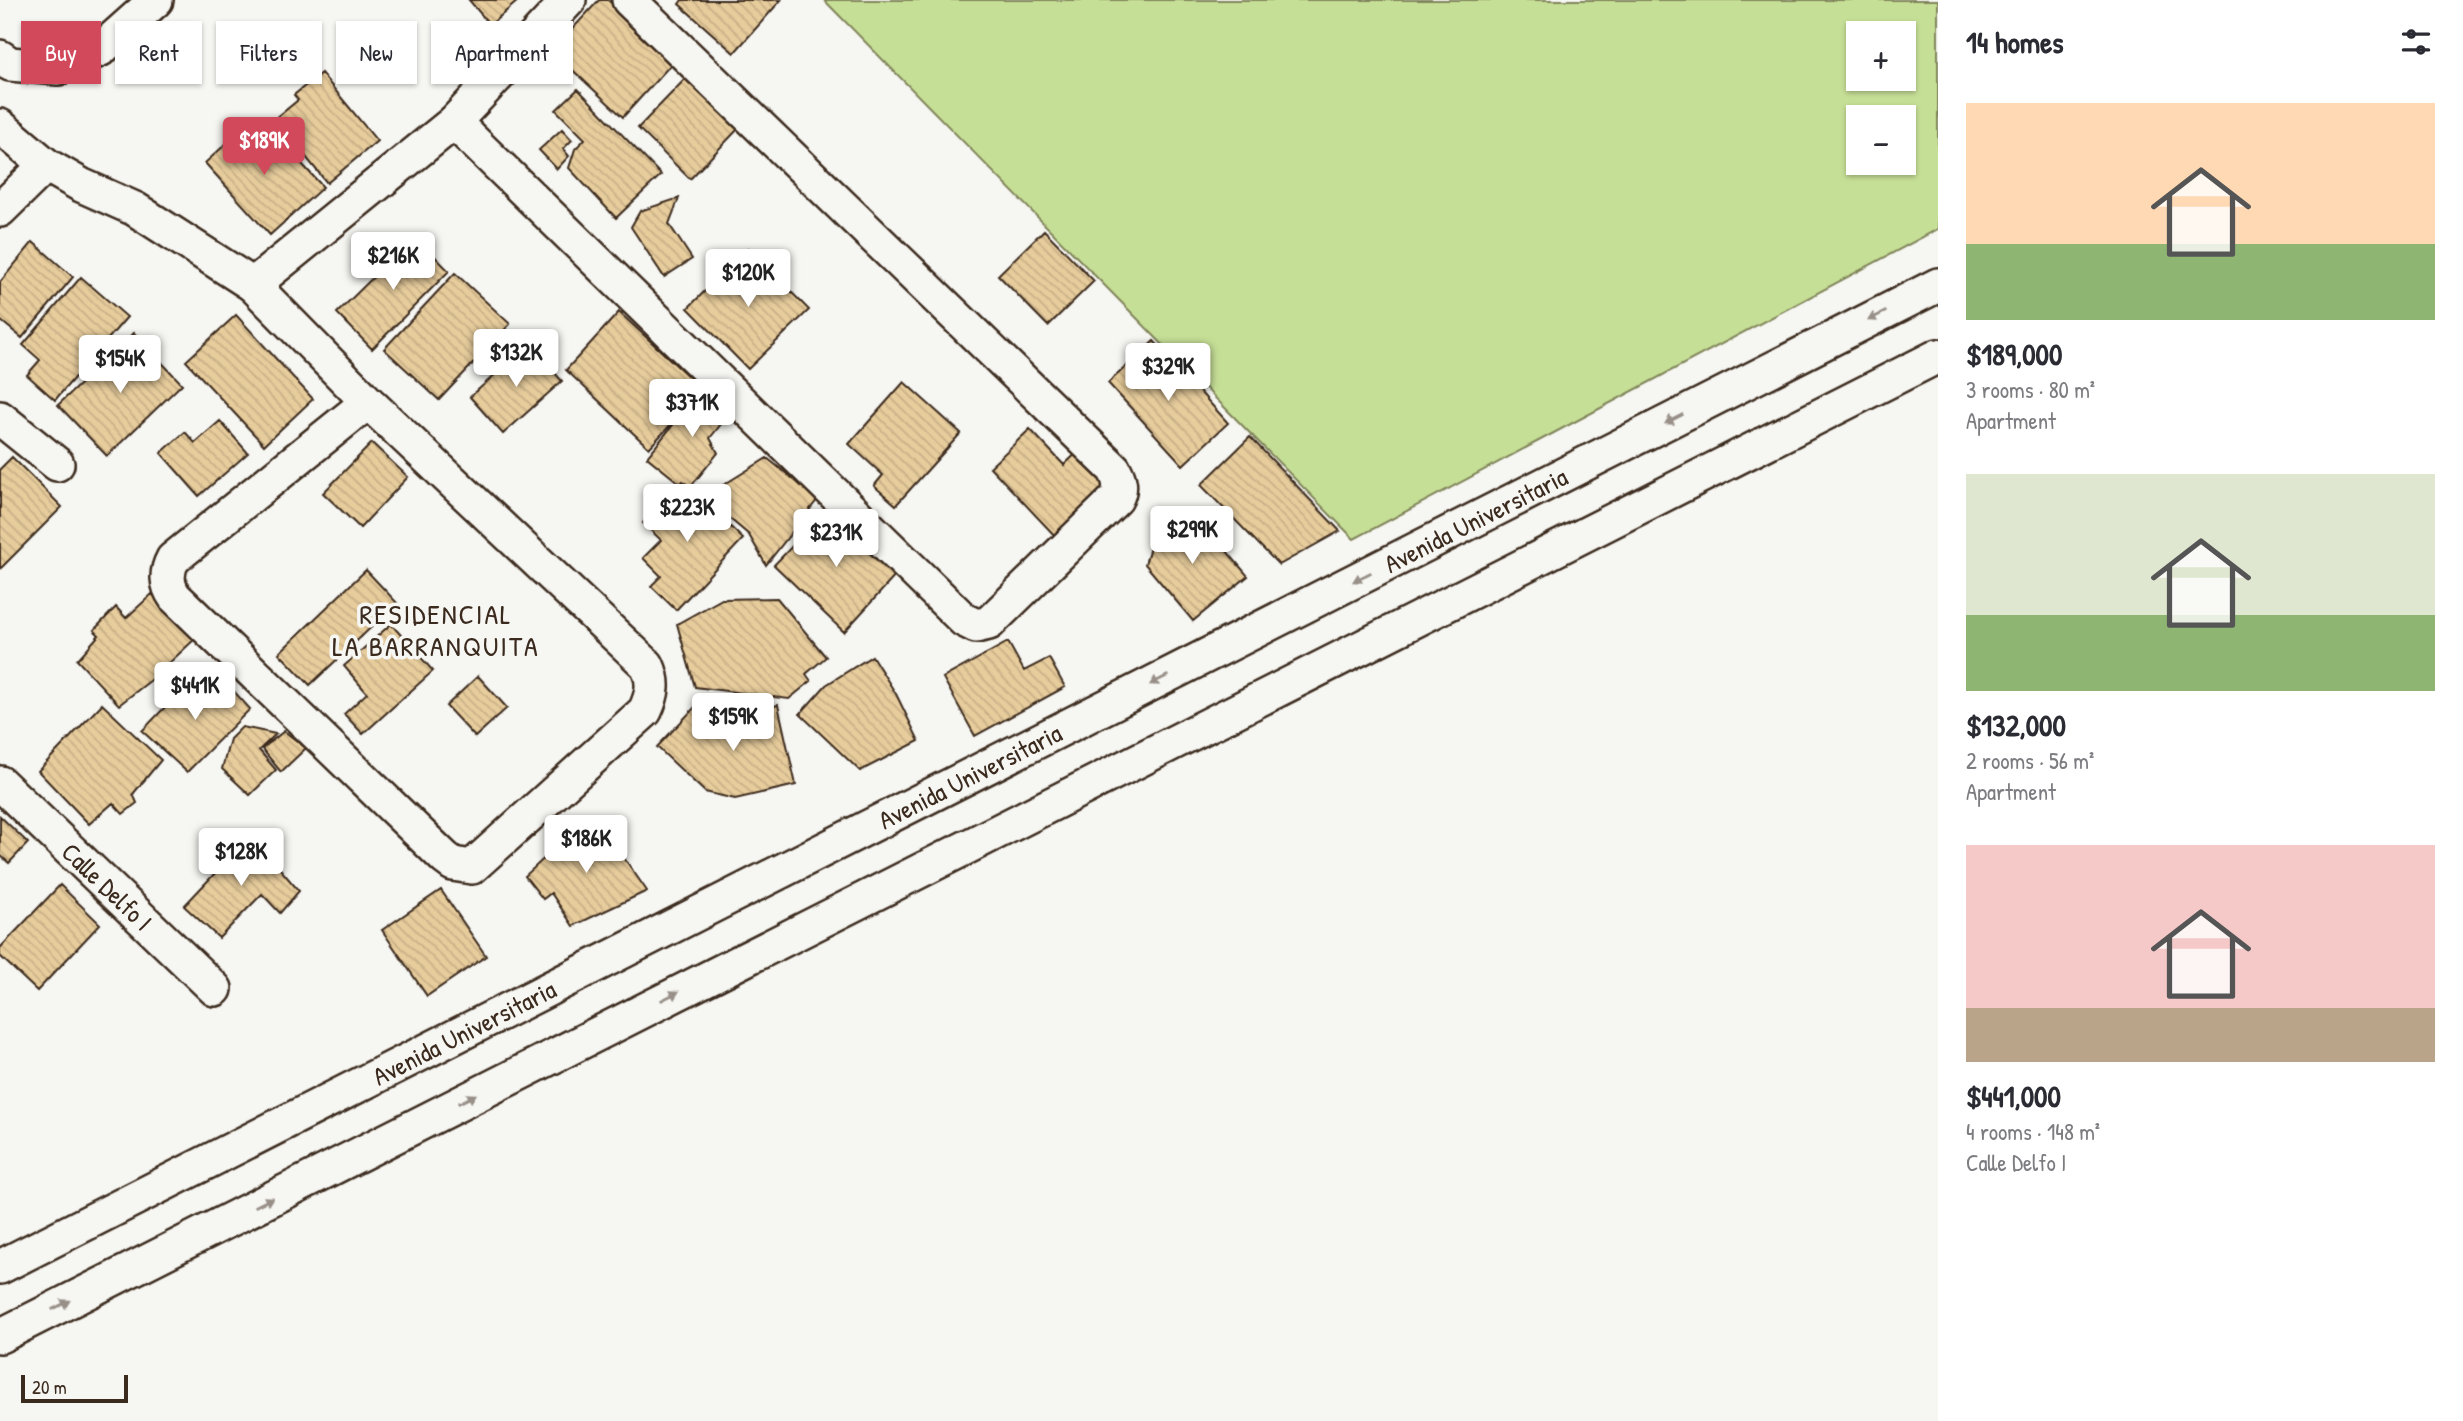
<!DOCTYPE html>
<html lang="en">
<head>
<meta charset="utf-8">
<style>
	body { margin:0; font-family:"Patrick Hand",sans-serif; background:#f2f2f3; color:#2b2b33; height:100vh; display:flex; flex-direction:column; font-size:26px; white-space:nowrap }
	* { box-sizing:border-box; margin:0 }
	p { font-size:23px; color:#7c7c81 }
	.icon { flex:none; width:38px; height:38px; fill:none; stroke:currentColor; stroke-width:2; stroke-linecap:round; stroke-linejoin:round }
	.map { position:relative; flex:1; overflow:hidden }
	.panel { display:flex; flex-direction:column; background:#fff; width:525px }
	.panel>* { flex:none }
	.top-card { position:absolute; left:21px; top:21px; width:665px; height:63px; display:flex; gap:14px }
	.fabs { position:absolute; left:1846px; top:21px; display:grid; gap:14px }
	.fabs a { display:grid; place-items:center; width:70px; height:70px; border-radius:0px; background:#fff; box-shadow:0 2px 5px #0004; font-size:35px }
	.scale { position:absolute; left:21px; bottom:18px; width:107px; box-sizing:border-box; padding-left:7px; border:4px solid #3b2a1e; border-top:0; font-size:19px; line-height:24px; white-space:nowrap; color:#3b2a1e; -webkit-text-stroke:5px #f6f6f2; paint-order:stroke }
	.price { position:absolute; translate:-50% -60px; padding:0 16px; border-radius:7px; background:#fff; color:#222; font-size:23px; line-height:46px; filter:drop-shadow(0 2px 4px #0008) }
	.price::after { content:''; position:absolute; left:50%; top:42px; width:21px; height:16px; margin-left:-10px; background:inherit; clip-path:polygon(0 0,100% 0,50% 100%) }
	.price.current { background:#d1495b; color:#fff }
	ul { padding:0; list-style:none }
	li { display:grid; align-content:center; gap:14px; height:371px; padding:0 28px }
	li span { display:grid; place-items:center; height:217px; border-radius:0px; color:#555 }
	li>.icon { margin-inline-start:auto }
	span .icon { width:126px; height:126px; fill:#fffc; stroke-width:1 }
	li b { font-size:30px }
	h2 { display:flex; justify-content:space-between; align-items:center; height:84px; padding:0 28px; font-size:30px }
	.pill { padding:0 24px; border-radius:0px; background:#fff; box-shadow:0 2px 5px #0004; font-size:24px; line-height:63px }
	.pill.current { background:#d1495b; color:#fff }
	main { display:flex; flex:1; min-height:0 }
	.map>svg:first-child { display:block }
	.green { fill:#c6df96; stroke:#80845a; stroke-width:2; fill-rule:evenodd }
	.building { fill:url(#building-back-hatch); stroke:#3b2a1e; stroke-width:2 }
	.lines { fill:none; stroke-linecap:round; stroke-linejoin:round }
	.street-casing { stroke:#3b2a1e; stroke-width:38 }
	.street { stroke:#f6f6f2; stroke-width:33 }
	.oneway { fill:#989088 }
	.labels { text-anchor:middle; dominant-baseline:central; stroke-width:7; stroke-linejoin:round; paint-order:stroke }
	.street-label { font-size:26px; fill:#3b2a1e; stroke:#f6f6f2 }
	.neighbourhood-label { font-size:28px; letter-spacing:2px; fill:#3b2a1e; stroke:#f6f6f2 }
</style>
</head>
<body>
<main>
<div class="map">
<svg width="1938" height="1421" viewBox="0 0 1938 1421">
	<defs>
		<pattern id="building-back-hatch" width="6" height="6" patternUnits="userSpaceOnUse" patternTransform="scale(1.75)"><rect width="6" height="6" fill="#e7cc9c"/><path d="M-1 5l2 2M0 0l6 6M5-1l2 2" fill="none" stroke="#c7af86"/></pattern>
	</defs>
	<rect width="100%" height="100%" fill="#f6f6f2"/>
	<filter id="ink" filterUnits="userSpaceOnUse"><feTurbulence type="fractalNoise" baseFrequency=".0143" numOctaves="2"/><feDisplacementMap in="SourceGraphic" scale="14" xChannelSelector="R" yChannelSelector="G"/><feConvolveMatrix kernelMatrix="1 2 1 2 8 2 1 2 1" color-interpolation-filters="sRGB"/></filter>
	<g filter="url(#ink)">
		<path class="green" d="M824,0H1938V229L1354,539ZM1858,33H1904V79H1858ZM1858,117H1904V163H1858Z"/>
		<path class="building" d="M469,0H519L490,25Z
			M599,0H608L674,61L623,117L552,51Z
			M682,0H781L734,53L679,4Z
			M321,73L377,141L327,183L275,119L298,100L294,95Z
			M688,76L740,127L690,179L638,128Z
			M578,89L661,175L616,218L569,168L575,149L585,139L556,110Z
			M250,122L266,139L273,132L323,187L270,235L205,163Z
			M562,129L572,140L563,149L569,156L557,169L539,150Z
			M679,198L669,224L692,259L664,277L631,227L640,211Z
			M1044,230L1094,281L1048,326L998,275Z
			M415,236L449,271L372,349L337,313Z
			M33,242L73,277L22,338L0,320V282Z
			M748,248L809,310L748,369L688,308Z
			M455,273L510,324L439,400L384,349Z
			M81,277L127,317L55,400L27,375L40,360L23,345Z
			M619,312L703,390L649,448L566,370Z
			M236,315L313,399L264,445L186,361Z
			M134,333L182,384L107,456L58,405Z
			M1154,341L1228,423L1183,465L1108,383Z
			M529,344L562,381L503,434L470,397Z
			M904,382L961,433L896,505L874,486L883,475L849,444Z
			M705,385L734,408L710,438L718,453L688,490L647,457Z
			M220,421L248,453L199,496L161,453L185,432L195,443Z
			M1030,429L1064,465L1085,445L1118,480L1057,538L990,467Z
			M1250,437L1340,531L1279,565L1201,485Z
			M372,443L408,477L360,528L323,493Z
			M12,457L62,507L0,569V469Z
			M767,458L818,499L766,565L749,535L704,497Z
			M683,481L743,539L676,610L651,586L661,576L643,558L661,540L643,523Z
			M830,507L897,574L844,632L774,565Z
			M1180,511L1207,544L1215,537L1248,576L1193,621L1145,564L1154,534Z
			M366,570L397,603L310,685L279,653Z
			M152,594L197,637L151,680L119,705L77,660L99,635L94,630L116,607L126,618Z
			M777,598L826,657L806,674L811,681L789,699L695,687L677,624L722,599Z
			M391,624L433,671L363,734L344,714L367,693L344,666Z
			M1008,642L1024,671L1049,658L1065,687L975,736L943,678Z
			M872,656L896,694L919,741L860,771L800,714L826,685Z
			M478,676L507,708L475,737L446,706Z
			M194,677L223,698L231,688L250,709L187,772L142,731Z
			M102,704L161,760L133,794L137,803L123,814L113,803L89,824L38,771Z
			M697,705L710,722L778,705L796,785L735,799L705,792L657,747Z
			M242,727L276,734L259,750L276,770L250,795L222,769L230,739Z
			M284,731L306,748L281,772L262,749Z
			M0,816L28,843L9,863L0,855Z
			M590,816L615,845L647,891L573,926L551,893L543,899L525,876Z
			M251,835L299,891L280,913L262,894L219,938L184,906Z
			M60,885L100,924L37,991L0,956V948Z
			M441,890L486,956L427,996L382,930Z"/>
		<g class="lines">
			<g class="street-casing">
				<g id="street">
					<path d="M0,57L10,64L58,68L101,49L156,0"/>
					<path d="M454,122L964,620L976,626L989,623L1116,499C1122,488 1120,480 1114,469L629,0"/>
					<path d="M0,126L46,165L81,185L135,209L253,285L368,402L647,665C655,682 653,694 645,711L472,867L453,864L445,858L175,597C166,585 166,572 173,559L368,402"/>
					<path d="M0,210L46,165"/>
					<path d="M253,285L454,122L569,0"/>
					<path d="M0,418L57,464"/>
					<path id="s1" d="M0,783L215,989"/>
					<path id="s2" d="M0,1267L1938,285"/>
					<path d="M0,1336L1938,356"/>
				</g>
			</g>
			<use href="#street" class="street"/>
		</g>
		<defs><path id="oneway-solid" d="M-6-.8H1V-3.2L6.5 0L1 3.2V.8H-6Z" transform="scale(1.75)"/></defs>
		<g class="oneway">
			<use href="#oneway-solid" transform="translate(1877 316) rotate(153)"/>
			<use href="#oneway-solid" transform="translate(1674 419) rotate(153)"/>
			<use href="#oneway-solid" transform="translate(1362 577) rotate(153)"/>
			<use href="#oneway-solid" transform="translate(1159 680) rotate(153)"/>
			<use href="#oneway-solid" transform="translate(670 996) rotate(-27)"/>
			<use href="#oneway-solid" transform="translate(467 1099) rotate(-27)"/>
			<use href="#oneway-solid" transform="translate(264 1202) rotate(-27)"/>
			<use href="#oneway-solid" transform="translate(61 1305) rotate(-27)"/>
		</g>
	</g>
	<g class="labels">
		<g class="street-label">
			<text stroke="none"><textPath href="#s2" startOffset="1654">Avenida Universitaria</textPath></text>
			<text stroke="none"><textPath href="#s2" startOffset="1087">Avenida Universitaria</textPath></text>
			<text stroke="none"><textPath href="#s1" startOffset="149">Calle Delfo I</textPath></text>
			<text stroke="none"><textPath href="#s2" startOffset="520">Avenida Universitaria</textPath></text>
		</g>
		<g class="neighbourhood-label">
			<text x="436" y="614">RESIDENCIAL<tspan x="436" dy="32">LA BARRANQUITA</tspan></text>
		</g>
	</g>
</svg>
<div class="fabs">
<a>+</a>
<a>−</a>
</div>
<div class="scale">20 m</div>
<b class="price current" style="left:264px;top:177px">$189K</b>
<b class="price" style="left:393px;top:292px">$216K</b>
<b class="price" style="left:748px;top:309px">$120K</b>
<b class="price" style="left:516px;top:389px">$132K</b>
<b class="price" style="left:120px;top:395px">$154K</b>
<b class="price" style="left:1168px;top:403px">$329K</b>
<b class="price" style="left:692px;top:439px">$371K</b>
<b class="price" style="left:687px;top:544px">$223K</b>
<b class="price" style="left:1192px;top:566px">$299K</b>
<b class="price" style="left:836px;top:569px">$231K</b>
<b class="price" style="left:195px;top:722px">$441K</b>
<b class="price" style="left:733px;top:753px">$159K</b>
<b class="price" style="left:586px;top:875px">$186K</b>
<b class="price" style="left:241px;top:888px">$128K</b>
<div class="top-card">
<a class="pill current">Buy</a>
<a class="pill">Rent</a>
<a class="pill">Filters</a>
<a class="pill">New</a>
<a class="pill">Apartment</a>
</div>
</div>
<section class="panel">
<h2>14 homes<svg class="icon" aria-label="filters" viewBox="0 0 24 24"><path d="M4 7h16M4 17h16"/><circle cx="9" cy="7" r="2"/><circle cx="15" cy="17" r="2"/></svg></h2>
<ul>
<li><span style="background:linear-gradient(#ffd9b3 65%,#8fb573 0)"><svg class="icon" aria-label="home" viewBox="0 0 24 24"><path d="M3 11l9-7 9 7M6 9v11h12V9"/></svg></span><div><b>$189,000</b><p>3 rooms · 80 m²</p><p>Apartment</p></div></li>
<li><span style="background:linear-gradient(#dfe7d0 65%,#8fb573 0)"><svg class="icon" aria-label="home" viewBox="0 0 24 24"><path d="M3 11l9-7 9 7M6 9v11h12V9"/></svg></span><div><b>$132,000</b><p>2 rooms · 56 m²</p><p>Apartment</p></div></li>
<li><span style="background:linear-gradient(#f6c9c9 75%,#b9a48a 0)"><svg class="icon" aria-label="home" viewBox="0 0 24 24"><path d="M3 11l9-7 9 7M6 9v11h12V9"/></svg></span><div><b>$441,000</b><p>4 rooms · 148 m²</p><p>Calle Delfo I</p></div></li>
</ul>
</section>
</main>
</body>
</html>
